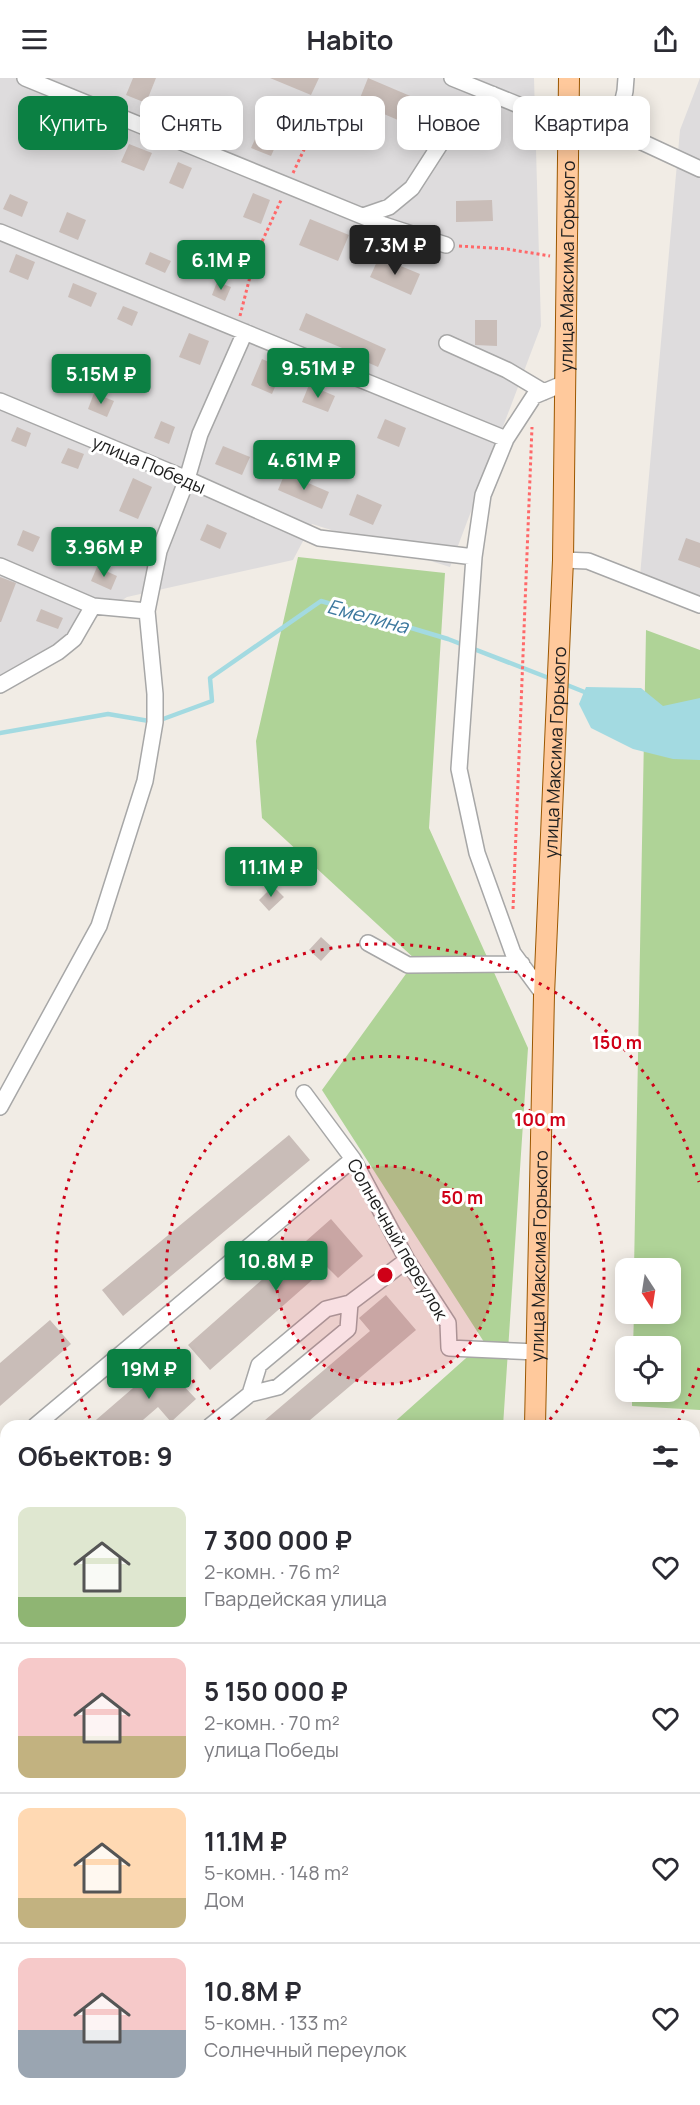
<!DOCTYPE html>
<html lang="ru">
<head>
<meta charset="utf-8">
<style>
	body { margin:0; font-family:Manrope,sans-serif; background:#f2f2f3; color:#2b2b33; height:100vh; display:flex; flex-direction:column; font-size:22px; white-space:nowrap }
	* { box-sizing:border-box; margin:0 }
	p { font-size:20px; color:#7c7c81 }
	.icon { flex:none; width:33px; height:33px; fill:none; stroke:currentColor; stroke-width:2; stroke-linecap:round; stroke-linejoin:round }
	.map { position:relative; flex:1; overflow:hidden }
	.panel { position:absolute; left:0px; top:1342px; width:700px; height:686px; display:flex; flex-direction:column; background:#fff; border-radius:18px 18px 0 0; box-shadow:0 3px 15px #0003 }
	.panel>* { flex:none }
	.top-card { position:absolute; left:18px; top:18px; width:664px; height:54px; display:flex; gap:12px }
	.needle { width:39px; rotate:168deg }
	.controls { position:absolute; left:615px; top:1180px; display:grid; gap:12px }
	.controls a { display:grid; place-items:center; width:66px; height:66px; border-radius:12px; background:#fff; box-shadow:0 3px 15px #0003; font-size:30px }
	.price { position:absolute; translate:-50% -51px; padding:0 14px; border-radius:6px; background:#0b8043; color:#fff; font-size:20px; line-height:39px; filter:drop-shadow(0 2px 3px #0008) }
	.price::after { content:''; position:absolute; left:50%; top:36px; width:18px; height:14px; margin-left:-9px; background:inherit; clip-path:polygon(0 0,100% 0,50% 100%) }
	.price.current { background:#222; color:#fff }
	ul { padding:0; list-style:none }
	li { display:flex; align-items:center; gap:18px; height:150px; padding:0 18px }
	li+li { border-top:2px solid #e1e1e2 }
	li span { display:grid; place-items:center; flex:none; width:168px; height:120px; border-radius:12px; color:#555 }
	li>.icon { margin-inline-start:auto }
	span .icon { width:72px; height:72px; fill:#fffc; stroke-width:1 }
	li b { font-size:26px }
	h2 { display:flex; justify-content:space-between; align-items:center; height:72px; padding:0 18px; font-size:26px }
	.tag { padding:0 21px; border-radius:12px; background:#fff; box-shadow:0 3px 15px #0003; font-size:21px; line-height:54px }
	.tag.current { background:#0b8043; color:#fff }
	header { display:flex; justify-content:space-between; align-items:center; height:78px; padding:0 18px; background:#fff; font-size:27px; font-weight:700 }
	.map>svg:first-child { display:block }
	.residential { fill:#dedcdd }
	.industrial { fill:#ead7e9 }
	.forest { fill:#afd397 }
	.park { fill:#c2fdc0 }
	.water { fill:#a3dae1 }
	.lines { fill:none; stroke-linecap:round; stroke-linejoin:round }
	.stream { stroke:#a3dae1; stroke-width:4.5 }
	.building { fill:#c9bdb8 }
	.minor-casing { stroke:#a7a7a7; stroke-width:18 }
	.major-casing { stroke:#9b5700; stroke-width:22 }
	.path { stroke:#ff6869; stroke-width:3; stroke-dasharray:3 3; stroke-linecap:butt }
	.minor { stroke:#fff; stroke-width:15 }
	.major { stroke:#ffc99c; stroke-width:20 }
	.ring { fill:none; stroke:#cf0017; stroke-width:3; stroke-dasharray:3 6 }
	.labels { text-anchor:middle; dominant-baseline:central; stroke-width:6; stroke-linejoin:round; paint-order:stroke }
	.street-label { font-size:18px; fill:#202020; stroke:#fff }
	.water-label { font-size:20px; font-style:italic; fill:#3c789e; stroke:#fff }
	.centre { fill:#cf0017; stroke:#fff; stroke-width:3 }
	.ring-label { font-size:18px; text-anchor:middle; font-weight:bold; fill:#cf0017; stroke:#fff; stroke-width:6; stroke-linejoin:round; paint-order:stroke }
</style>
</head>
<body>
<header><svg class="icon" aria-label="menu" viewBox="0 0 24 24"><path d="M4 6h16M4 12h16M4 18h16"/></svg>Habito<svg class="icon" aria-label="share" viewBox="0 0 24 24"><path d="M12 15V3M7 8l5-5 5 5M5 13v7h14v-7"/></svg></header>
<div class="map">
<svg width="700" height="2027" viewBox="0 0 700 2027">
	<rect width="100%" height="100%" fill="#f1ece5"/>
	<path class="residential" d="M0,0H534L541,248L450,489L312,446L293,482L127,519L0,603Z
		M700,0V522L640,498L680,52Z"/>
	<path class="industrial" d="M695,1366H700V1649H695Z"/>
	<path class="forest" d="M298,479L445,495L429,750L528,970L503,1348H390L484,1264L322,1012L416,882L262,740L256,663Z
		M646,552L700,572V1332L632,1328V1314H670V1269H633L634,1236H670V1191H634Z
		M0,1433L6,1439V1653H0Z"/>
	<path class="park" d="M695,1841H700V1932H695Z"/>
	<path class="water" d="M586,609L641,610L663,628L700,620V682L673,681L633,671L591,650L579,626Z"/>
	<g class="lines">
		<path class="stream" d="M562,605L587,615
			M0,655L108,636L155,644L212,623L210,600L321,523L448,561L554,602"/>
	</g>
	<path class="building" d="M133,0H156L146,25L126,17Z
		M270,0H319L311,17Z
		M368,0L415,20L405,45L358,25Z
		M209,25L240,38L233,55L202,43Z
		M35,28L106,58L99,72L30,42Z
		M256,59L276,67L271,78L251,70Z
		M129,66L152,75L144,93L121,84Z
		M178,84L192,90L183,111L169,105Z
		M253,115L270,122L261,146L243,139Z
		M10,116L28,124L22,139L3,131Z
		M492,122L493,143L456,144V123Z
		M67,134L86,142L78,162L59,154Z
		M310,141L349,157L338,183L299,167Z
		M150,174L171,183L165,195L145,186Z
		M16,176L35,184L28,202L9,194Z
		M379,179L420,196L411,217L370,199Z
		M217,204L231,209L225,223L212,217Z
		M73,205L97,215L91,229L68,219Z
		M123,228L138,234L132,248L117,241Z
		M306,235L386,271L378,289L353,278L354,275L299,252Z
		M475,242H497V268L475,267Z
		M189,255L209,263L200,287L179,279Z
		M262,281L283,290L272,316L251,307Z
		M309,307L335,318L328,334L302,324Z
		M94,315L114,323L107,339L88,331Z
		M385,341L406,350L399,369L377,360Z
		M161,343L175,349L169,366L154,360Z
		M17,349L31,355L26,369L11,363Z
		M223,368L250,379L242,397L215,386Z
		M68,370L84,376L78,391L61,385Z
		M285,395L329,414L322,431L278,412Z
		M133,400L152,409L138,441L119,433Z
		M357,416L382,427L373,447L349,437Z
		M207,446L227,455L220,471L200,462Z
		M23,452L40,459L33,474L17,467Z
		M686,460L700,465V490L678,482Z
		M97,489L117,498L111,512L91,503Z
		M0,499L16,505L1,544H0Z
		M41,531L63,540L58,551L36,543Z
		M273,808L284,819L269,833L259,822Z
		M321,859L333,870L321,883L309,872Z
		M289,1057L310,1082L123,1238L102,1212Z
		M331,1141L363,1178L338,1200L327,1189L210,1292L188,1267Z
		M386,1217L416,1252L303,1348H258L370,1253L359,1240Z
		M50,1242L71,1266L0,1328V1285Z
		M162,1285L196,1321L171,1344L158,1329L136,1348H89Z"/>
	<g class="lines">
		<g class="minor-casing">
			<path id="minor" d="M25,0L384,147L446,167
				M452,0L568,47L616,52L700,91
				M616,52L625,13L626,0
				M363,138L389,129L412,110L450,51L492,16
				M0,154L506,361
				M447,265L507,292L544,314
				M0,323L187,401L319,460L474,479
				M563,482L588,483L700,527
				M0,488L93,528L147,533
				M0,607L58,574L74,561L93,528
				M368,865L408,887L522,886
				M544,917L513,875L477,775L459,691L474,479L483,417L506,361L534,318L565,305
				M304,1015L353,1081L407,1182L448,1245L449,1270L537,1274
				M0,1029L99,848L145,703L155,644V616L147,533L159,473L187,401L200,356L245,254
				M250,1316L278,1309L348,1251L350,1225
				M35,1348L353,1081
				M210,1348L250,1316L259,1287L326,1231L350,1225L407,1182
				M0,1378L6,1373
				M694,1398H700
				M694,1451H700
				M694,1506H700
				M694,1557H700
				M694,1612H700
				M0,1707H6
				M694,1716L700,1717
				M0,1822H6
				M694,1833L700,1834
				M3,1897L6,1896
				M694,1946H700
				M69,2022V2027
				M398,2027V2022"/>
		</g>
		<g class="major-casing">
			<g id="major">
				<path id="s1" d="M535,1348L544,917L563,482L569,0"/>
				<path d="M520,2027V2022"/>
			</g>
		</g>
		<path class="path" d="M293,95L324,29
			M459,168L507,171L550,178
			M240,238L255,179L282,120
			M513,831L532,349
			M0,1936L6,1946
			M51,2022L52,2023
			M364,2022V2027
			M588,2023L590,2022
			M194,2027V2022"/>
		<use href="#minor" class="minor"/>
		<use href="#major" class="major"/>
	</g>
	<circle cx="385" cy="1197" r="109" fill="#cf0017" fill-opacity=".12"/>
	<g class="ring">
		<circle cx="385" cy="1197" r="109"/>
		<path d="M226 1348A219 219 0 1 1 544 1348"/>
		<path d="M699 1290A328 328 0 0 1 676 1348M94 1348A328 328 0 1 1 699 1104"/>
	</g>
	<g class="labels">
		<g class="street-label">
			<text stroke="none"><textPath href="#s1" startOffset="1160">улица Максима Горького</textPath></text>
			<text transform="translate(149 386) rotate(23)">улица Победы</text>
			<text stroke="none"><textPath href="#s1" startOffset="674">улица Максима Горького</textPath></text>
			<text transform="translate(398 1161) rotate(60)">Солнечный переулок</text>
			<text stroke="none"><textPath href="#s1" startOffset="170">улица Максима Горького</textPath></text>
		</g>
		<g class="water-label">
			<text transform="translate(368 538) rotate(15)">Емелина</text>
		</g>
	</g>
	<circle cx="385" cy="1197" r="9" class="centre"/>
	<g class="ring-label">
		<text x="617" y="971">150 m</text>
		<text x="540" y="1048">100 m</text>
		<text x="462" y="1126">50 m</text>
	</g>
</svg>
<div class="controls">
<a><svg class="needle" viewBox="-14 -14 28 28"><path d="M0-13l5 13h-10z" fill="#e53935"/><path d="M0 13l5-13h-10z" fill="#7c7c81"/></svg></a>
<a><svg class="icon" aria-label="locate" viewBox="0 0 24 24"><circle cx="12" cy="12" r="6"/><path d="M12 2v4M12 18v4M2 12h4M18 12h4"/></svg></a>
</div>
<b class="price current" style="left:395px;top:198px">7.3M ₽</b>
<b class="price" style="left:221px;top:213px">6.1M ₽</b>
<b class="price" style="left:318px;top:321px">9.51M ₽</b>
<b class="price" style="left:101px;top:327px">5.15M ₽</b>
<b class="price" style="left:304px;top:413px">4.61M ₽</b>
<b class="price" style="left:104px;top:500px">3.96M ₽</b>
<b class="price" style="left:271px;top:820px">11.1M ₽</b>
<b class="price" style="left:276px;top:1214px">10.8M ₽</b>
<b class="price" style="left:149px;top:1322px">19M ₽</b>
<div class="top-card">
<a class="tag current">Купить</a>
<a class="tag">Снять</a>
<a class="tag">Фильтры</a>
<a class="tag">Новое</a>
<a class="tag">Квартира</a>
</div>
<section class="panel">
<h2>Объектов: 9<svg class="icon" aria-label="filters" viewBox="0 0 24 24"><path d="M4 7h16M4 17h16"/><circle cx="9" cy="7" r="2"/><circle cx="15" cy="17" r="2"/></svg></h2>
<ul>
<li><span style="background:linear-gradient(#dfe7d0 75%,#8fb573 0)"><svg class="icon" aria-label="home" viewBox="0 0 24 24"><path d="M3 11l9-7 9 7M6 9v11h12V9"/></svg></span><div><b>7 300 000 ₽</b><p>2-комн. · 76 m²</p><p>Гвардейская улица</p></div><svg class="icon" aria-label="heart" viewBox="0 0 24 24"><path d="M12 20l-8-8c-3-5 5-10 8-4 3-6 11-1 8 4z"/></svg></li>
<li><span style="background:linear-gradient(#f6c9c9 65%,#c2b280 0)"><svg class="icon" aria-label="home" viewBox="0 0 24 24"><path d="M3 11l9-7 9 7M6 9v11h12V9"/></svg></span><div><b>5 150 000 ₽</b><p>2-комн. · 70 m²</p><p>улица Победы</p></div><svg class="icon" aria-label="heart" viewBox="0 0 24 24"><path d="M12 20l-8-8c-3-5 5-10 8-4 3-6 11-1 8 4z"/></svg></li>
<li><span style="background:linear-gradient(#ffd9b3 75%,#c2b280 0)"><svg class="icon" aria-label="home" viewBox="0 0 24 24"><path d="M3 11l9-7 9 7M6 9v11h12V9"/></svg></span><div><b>11.1M ₽</b><p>5-комн. · 148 m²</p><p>Дом</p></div><svg class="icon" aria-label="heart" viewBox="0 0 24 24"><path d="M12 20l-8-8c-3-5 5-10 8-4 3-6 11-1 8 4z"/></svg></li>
<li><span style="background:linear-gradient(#f6c9c9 60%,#9aa5b1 0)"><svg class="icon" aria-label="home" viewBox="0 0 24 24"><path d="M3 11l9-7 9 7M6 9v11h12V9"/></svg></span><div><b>10.8M ₽</b><p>5-комн. · 133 m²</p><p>Солнечный переулок</p></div><svg class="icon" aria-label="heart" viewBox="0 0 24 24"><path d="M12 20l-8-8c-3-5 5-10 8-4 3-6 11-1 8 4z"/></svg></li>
</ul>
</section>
</div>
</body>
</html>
